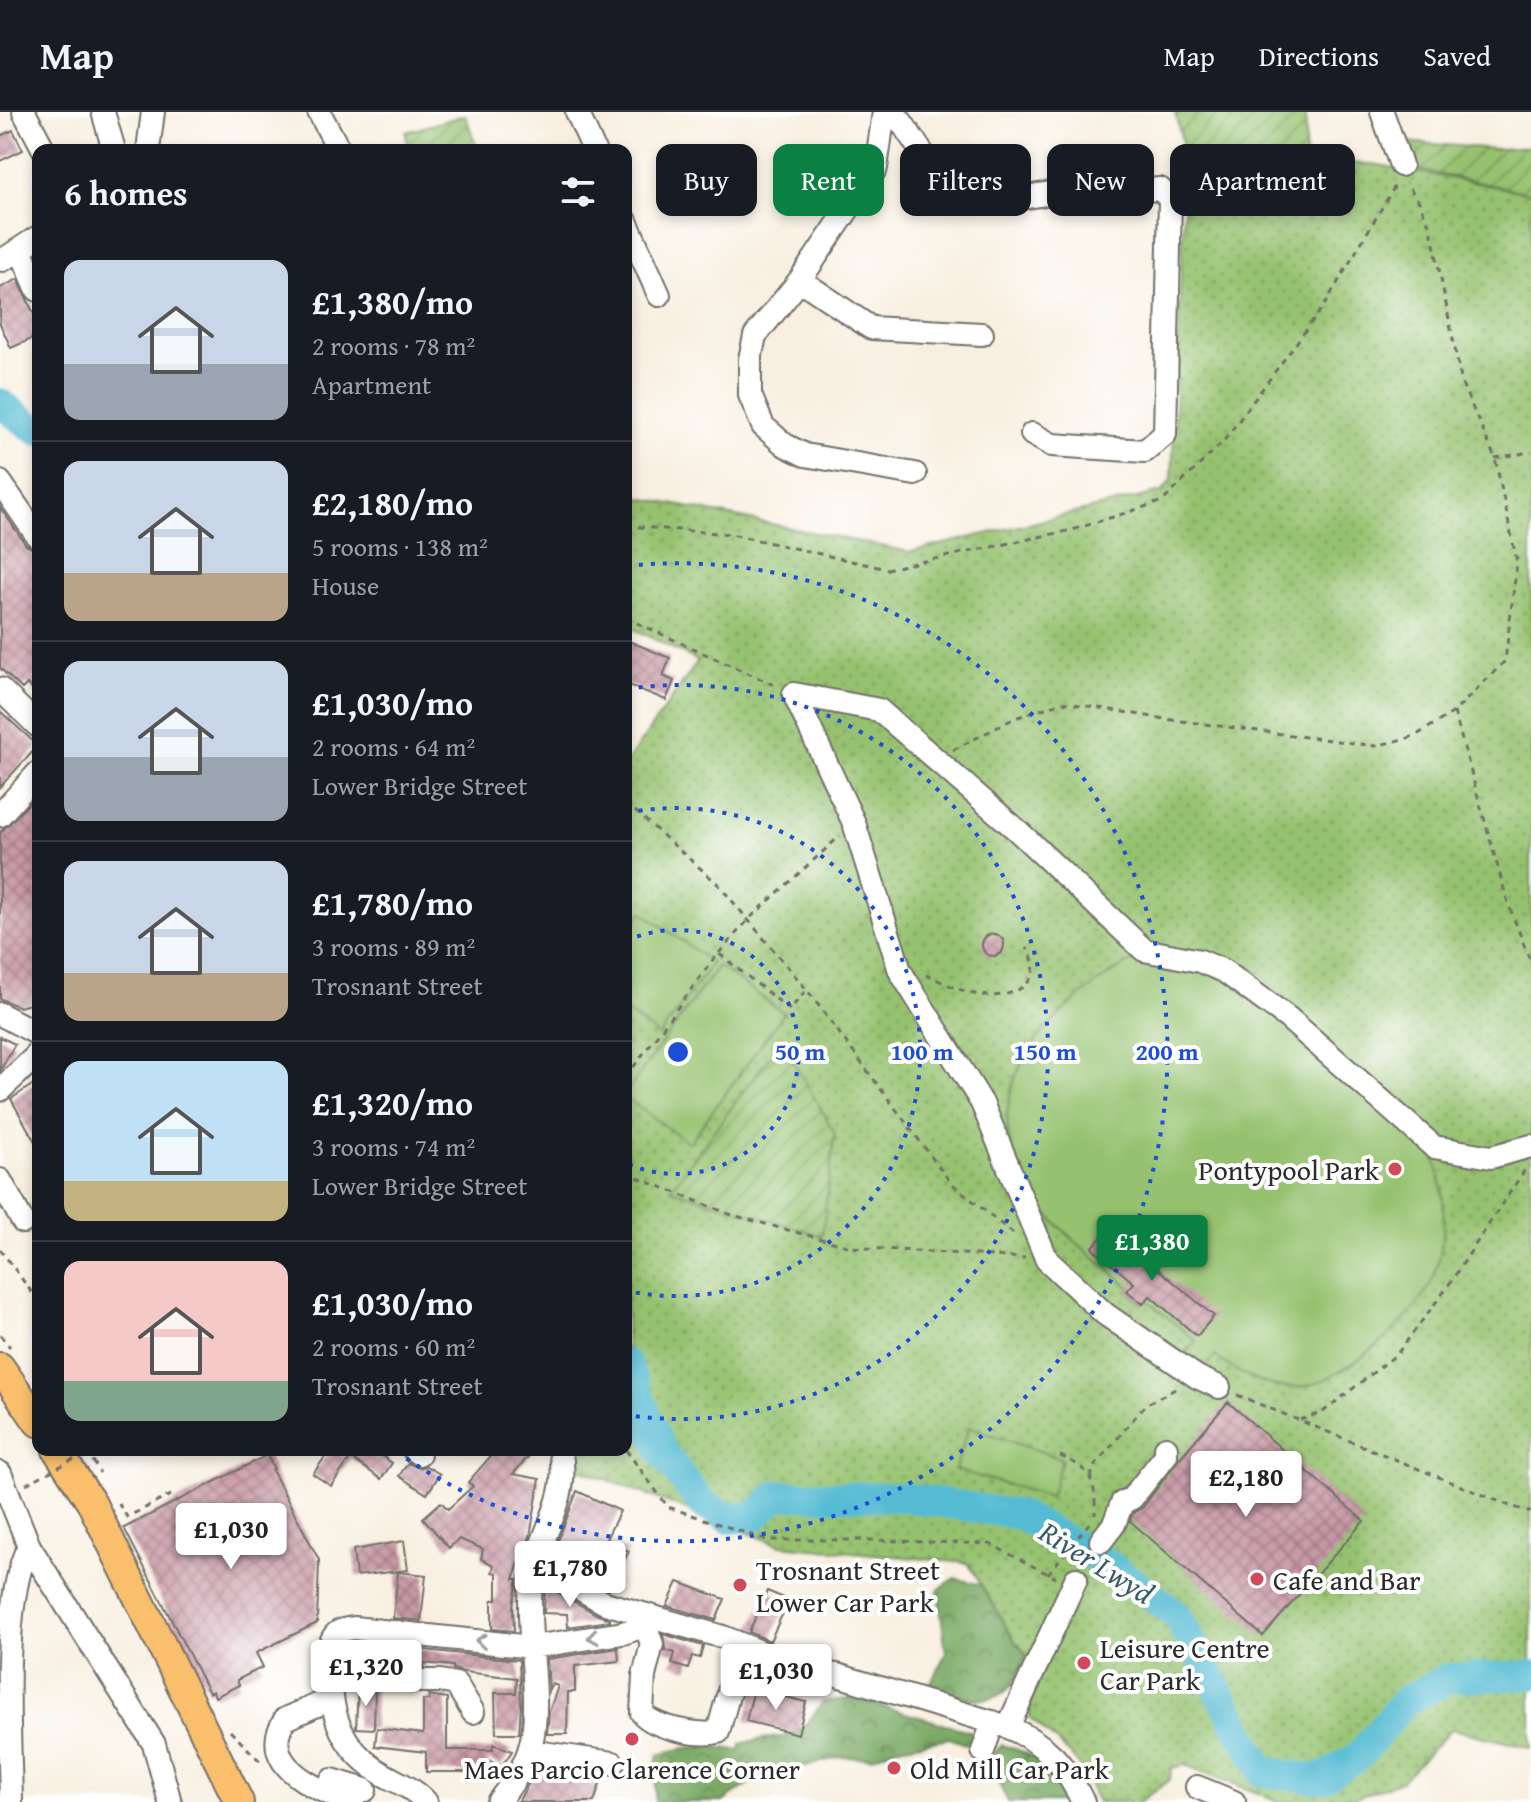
<!DOCTYPE html>
<html lang="en">
<head>
<meta charset="utf-8">
<style>
	body { margin:0; font-family:"Gentium Book Plus",serif; background:#242831; color:#f1f3f6; height:100vh; display:flex; flex-direction:column; font-size:30px; white-space:nowrap }
	* { box-sizing:border-box; margin:0 }
	p { font-size:26px; color:#9ea1a6 }
	.icon { flex:none; width:44px; height:44px; fill:none; stroke:currentColor; stroke-width:2; stroke-linecap:round; stroke-linejoin:round }
	.map { position:relative; flex:1; overflow:hidden }
	.drawer { position:absolute; left:32px; top:32px; width:600px; height:1312px; display:flex; flex-direction:column; background:#171b24; border-radius:16px; box-shadow:0 4px 12px #0003 }
	.drawer>* { flex:none }
	.banner { position:absolute; left:656px; top:32px; width:754px; height:72px; display:flex; gap:16px }
	.price { position:absolute; translate:-50% -68px; padding:0 18px; border-radius:8px; background:#fff; color:#222; font-size:26px; line-height:52px; filter:drop-shadow(0 2px 4px #0008) }
	.price::after { content:''; position:absolute; left:50%; top:48px; width:24px; height:18px; margin-left:-12px; background:inherit; clip-path:polygon(0 0,100% 0,50% 100%) }
	.price.on { background:#0b8043; color:#fff }
	ul { padding:0; list-style:none }
	li { display:flex; align-items:center; gap:24px; height:200px; padding:0 32px }
	li+li { border-top:2px solid #363941 }
	li span { display:grid; place-items:center; flex:none; width:224px; height:160px; border-radius:16px; color:#555 }
	li>.icon { margin-inline-start:auto }
	span .icon { width:96px; height:96px; fill:#fffc; stroke-width:1 }
	li b { font-size:34px }
	h2 { display:flex; justify-content:space-between; align-items:center; height:96px; padding:0 32px; font-size:34px }
	.tag { padding:0 28px; border-radius:16px; background:#171b24; box-shadow:0 4px 12px #0003; font-size:28px; line-height:72px }
	.tag.on { background:#0b8043; color:#fff }
	header { display:flex; align-items:center; gap:48px; box-sizing:border-box; height:112px; padding:0 40px; background:#171b24; border-bottom:2px solid #363941 }
	header strong { font-size:38px }
	nav { display:flex; gap:44px; margin-inline-start:auto; font-size:28px }
	.map>svg:first-child { display:block }
	.grass { fill:url(#grass-dots); stroke:#60764e; stroke-width:2 }
	.forest { fill:url(#forest-crowns); stroke:#526a46; stroke-width:2 }
	.garden { fill:url(#garden-furrows); stroke:#60764e; stroke-width:2 }
	.pitch { fill:#96c270; stroke:#60764e; stroke-width:2 }
	.lines { fill:none; stroke-linecap:round; stroke-linejoin:round }
	.river { stroke:#54bbd3; stroke-width:30 }
	.building { fill:url(#building-cross-hatch) }
	.minor-casing { stroke:#73706a; stroke-width:26 }
	.major-casing { stroke:#73706a; stroke-width:32 }
	.path { stroke:#73706a; stroke-width:3; stroke-dasharray:6 6; stroke-linecap:butt }
	.minor { stroke:#fff; stroke-width:22 }
	.major { stroke:#f9bf6d; stroke-width:28 }
	.path-bridge { stroke:#73706a; stroke-width:3; stroke-dasharray:6 6; stroke-linecap:butt }
	.oneway { stroke:#a0a0a0 }
	.ring { fill:none; stroke:#1d4ed8; stroke-width:4; stroke-dasharray:4 8 }
	.poi-dot { fill:#d1495b; stroke:#fff; stroke-width:3 }
	.labels { text-anchor:middle; dominant-baseline:central; stroke-width:8; stroke-linejoin:round; paint-order:stroke }
	.poi-label { font-size:28px; fill:#2b2b2b; stroke:#fff; text-anchor:start }
	.water-label { font-size:30px; font-style:italic; fill:#395d66; stroke:#fff }
	.centre { fill:#1d4ed8; stroke:#fff; stroke-width:4 }
	.ring-label { font-size:24px; text-anchor:middle; font-weight:bold; fill:#1d4ed8; stroke:#fff; stroke-width:8; stroke-linejoin:round; paint-order:stroke }
</style>
</head>
<body>
<header>
<strong>Map</strong>
<nav><a>Map</a><a>Directions</a><a>Saved</a></nav>
</header>
<div class="map">
<svg width="1531" height="1690" viewBox="0 0 1531 1690">
	<defs>
		<pattern id="grass-dots" width="8" height="8" patternUnits="userSpaceOnUse" patternTransform="scale(2)"><rect width="8" height="8" fill="#96c270"/><path d="M2 2h.1M6 6h.1" fill="none" stroke="#7b9e5c" stroke-width="1.8" stroke-linecap="round"/></pattern>
		<pattern id="forest-crowns" width="20" height="18" patternUnits="userSpaceOnUse" patternTransform="scale(2)"><rect width="20" height="18" fill="#78a862"/><path d="M2 6a3 3 0 1 1 6 0M12 15a3 3 0 1 1 6 0" fill="none" stroke="#638951"/></pattern>
		<pattern id="garden-furrows" width="10" height="10" patternUnits="userSpaceOnUse" patternTransform="scale(2)"><rect width="10" height="10" fill="#96c270"/><path d="M-1 1l2-2M0 10L10 0M9 11l2-2" fill="none" stroke="#7b9e5c"/></pattern>
		<pattern id="building-cross-hatch" width="8" height="8" patternUnits="userSpaceOnUse" patternTransform="scale(2)"><rect width="8" height="8" fill="#c897a5"/><path d="M0 0l8 8M0 8l8-8" fill="none" stroke="#a37b87"/></pattern>
	</defs>
	<rect width="100%" height="100%" fill="#fff"/>
	<filter id="ink" filterUnits="userSpaceOnUse"><feTurbulence type="fractalNoise" baseFrequency=".0125" numOctaves="2"/><feDisplacementMap in="SourceGraphic" scale="16" xChannelSelector="R" yChannelSelector="G"/><feConvolveMatrix kernelMatrix="1 2 1 2 8 2 1 2 1" color-interpolation-filters="sRGB"/></filter>
	<filter id="wash" filterUnits="userSpaceOnUse"><feTurbulence type="fractalNoise" baseFrequency=".006" numOctaves="4" result="noise"/><feDisplacementMap in="SourceGraphic" scale="32" xChannelSelector="R" yChannelSelector="G"/><feGaussianBlur stdDeviation="1.8" result="paint"/><feColorMatrix in="noise" values="0 0 0 0 0 0 0 0 0 0 0 0 0 0 0 0 0 1.4 0 .05"/><feComposite in="paint" operator="in"/></filter>
	<g filter="url(#wash)">
		<rect width="100%" height="100%" fill="#f8efe0"/>
		<path class="grass" d="M1186,48L1373,52L1531,81V1636L1451,1617L1402,1669L1344,1690H1281L1185,1653L1171,1656L1170,1668L1139,1690H1098L1082,1658L1070,1642L1030,1606L1029,1598L1039,1564L1019,1557L1026,1542L1015,1529L968,1451L780,1433L579,1357L578,1338H626V651L698,549L626,513V383L910,440L1162,380L1172,367Z"/>
		<path class="forest" d="M955,1466L981,1473L1015,1529L1026,1542C1022,1551 1019,1563 1013,1571C992,1601 956,1582 929,1574L946,1541L938,1478Z
			M852,1586L976,1621L975,1636L950,1626L927,1630L894,1636L871,1646L841,1645L781,1660L749,1672L723,1690H655V1655L658,1643C687,1633 709,1632 740,1639L741,1632C789,1617 788,1640 823,1590Z
			M1002,1633C1040,1643 1052,1655 1067,1690H1008L989,1652L995,1640Z"/>
		<path class="garden" d="M1175,0H1306L1305,50L1186,48Z
			M465,3L478,38H408L406,20Z
			M1405,30L1497,37L1531,35V81L1413,57Z
			M775,937L790,944L835,1021L822,1124L671,1077Z"/>
		<path class="pitch" d="M642,800L712,851L659,924L626,899V822Z
			M1150,843L1224,859L1431,1037C1447,1074 1448,1126 1434,1164C1418,1205 1349,1264 1306,1274C1275,1281 1239,1263 1215,1244L1203,1258L1185,1242L1196,1229L1147,1188L1143,1192L1127,1179L1130,1175C1101,1151 1069,1127 1044,1098C988,1032 999,960 1059,903C1085,879 1116,853 1150,843Z
			M718,854L784,901L689,1031L626,986V981Z
			M969,1315L1062,1347L1050,1385L955,1358Z"/>
		<g class="lines">
			<path class="river" d="M0,291L38,319
				M626,1252L661,1338L701,1391L730,1407L756,1404L777,1383L904,1385L1020,1403L1104,1449L1176,1502L1263,1660L1321,1667L1358,1645L1405,1589L1448,1566L1531,1563"/>
		</g>
		<g id="blocks">
			<path class="building" d="M13,18L23,38L0,49V24Z
				M18,167L38,211V224L11,236L0,212V176Z
				M0,395L26,433L38,439V583L27,572L22,577L0,556Z
				M626,528L670,546L663,564L674,569L666,588L626,572Z
				M0,599L38,634L0,675Z
				M38,682V882L30,892L20,895L0,887V721Z
				M982 833a11 11 0 1 1 22 0a11 11 0 1 1-22 0Z
				M0,925L15,932L0,959Z
				M38,969V1035L11,987Z
				M1109,1116L1214,1204L1197,1224L1150,1184L1143,1192L1127,1179L1134,1171L1092,1136Z
				M1228,1290L1364,1409L1263,1524L1130,1409L1133,1401L1143,1395L1179,1347Z
				M330,1338H373L392,1351L381,1367L351,1346L331,1374L313,1362Z
				M496,1338H534L513,1362L540,1367L530,1424L526,1434L524,1433L514,1467H518L513,1494L514,1519L492,1517V1488H497V1461L492,1460L494,1453L481,1447L483,1437L459,1427L449,1436L423,1406L441,1390L448,1397L473,1374L468,1370Z
				M267,1343L274,1357L272,1358L319,1448L317,1511L256,1541L263,1555L237,1568L239,1573L215,1585L213,1579L209,1581L124,1416Z
				M408,1351L418,1356L426,1354L440,1362L427,1382L399,1364Z
				M577,1379L620,1399L605,1429L629,1439L609,1477L552,1445Z
				M404,1429L408,1458L356,1464L353,1438Z
				M398,1460L426,1463L421,1509L393,1506Z
				M678,1470L725,1487L716,1508L667,1494Z
				M545,1473L598,1503L610,1507V1509L568,1515L567,1502L544,1501Z
				M767,1479L789,1488L770,1529L749,1520Z
				M663,1522L703,1534L700,1546L692,1544L688,1557L672,1552L675,1541L665,1538Z
				M618,1536L619,1549L575,1554V1580H568L567,1622H547L549,1600L558,1574L552,1572L549,1578L547,1547Z
				M415,1537L519,1548L521,1593L519,1621H496L495,1581H516L517,1566L464,1560L453,1557V1554L424,1551V1555H419Z
				M358,1575L375,1576L374,1617L356,1616Z
				M754,1577L806,1590L798,1622L746,1609Z
				M429,1583L447,1586V1638H493V1632L512,1639L506,1648L500,1654L488,1648V1660H426V1640L375,1634L377,1616L423,1622V1588H429Z
				M538,1654L573,1659L601,1669L594,1690H518Z"/>
		</g>
	</g>
	<g filter="url(#ink)">
		<use href="#blocks" fill-opacity="0" stroke="#73706a" stroke-width="2"/>
		<g class="lines">
			<g class="minor-casing">
				<path id="minor" d="M24,0L44,38
					M103,0L114,38
					M319,0L339,38
					M577,0L594,38
					M884,0L876,56L800,168L755,224L750,247V283L763,314L785,333L805,343L915,362
					M889,0L900,8C915,29 940,73 963,84C991,97 1043,80 1073,78C1102,77 1131,80 1160,77L1170,87L1165,322L1145,339L1052,333L1032,322
					M1382,0L1401,53
					M148,38L153,0
					M626,109L659,183
					M20,137L38,178
					M3,148L38,125
					M800,168L871,216L982,222
					M0,370L38,425
					M0,577L38,614
					M0,703L38,661
					M0,902L38,922
					M0,978L35,945L38,939
					M0,1068L23,1110
					M1219,1275L1197,1265L1105,1202L1047,1148L982,991L900,859L854,711L794,582L879,598L1018,719L1144,838L1200,849L1224,859L1288,906L1434,1035L1491,1045L1531,1034
					M414,1338L419,1342
					M0,1361L29,1434C0,1489 10,1624 11,1690
					M1101,1429L1114,1412L1122,1391L1132,1386L1166,1343V1336
					M29,1434L154,1632L170,1690
					M536,1452L605,1491L723,1525L806,1558L837,1563L1008,1615C1048,1633 1064,1651 1083,1690
					M644,1510L652,1532L644,1564L642,1601C654,1616 701,1625 718,1620L742,1533
					M398,1520L406,1562L412,1569H440L456,1572L473,1600
					M331,1587L285,1607C283,1612 278,1619 278,1624C271,1661 327,1682 353,1690
					M1008,1615L1076,1467
					M529,1639L613,1651
					M983,1639L993,1610
					M332,1668L365,1678
					M1197,1675L1234,1690
					M426,1690C413,1675 395,1670 378,1659C329,1627 329,1583 331,1530C336,1518 342,1518 354,1516L532,1535L623,1521L641,1515L648,1504
					M498,1690C512,1672 526,1654 531,1632C543,1584 524,1518 532,1467C539,1421 572,1386 560,1338"/>
			</g>
			<g class="major-casing">
				<path id="major" d="M0,1255L38,1310
					M57,1338L92,1392L239,1690"/>
			</g>
			<path class="path" d="M1495,346L1531,340
				M626,414L731,422L887,457L1072,418L1163,389L1223,330L1325,192L1396,72
				M626,506L776,574
				M1454,600L1508,791L1531,851
				M953,638L1015,606L1063,590L1165,607L1376,634L1415,624L1454,600L1505,549L1517,450L1495,346L1462,272L1431,117L1419,90L1406,71
				M626,691L718,772L807,878L951,1071L1016,1124
				M719,841L749,807L840,724
				M926,863C943,870 961,880 980,883C1011,888 1049,871 1027,836
				M626,965L718,841L790,898L806,878
				M626,1061L732,1103L851,1135L1025,1146
				M0,1137L38,1189
				M0,1223L10,1235
				M38,1262V1264
				M1237,1283L1510,1394L1531,1400
				M1300,1308L1323,1300L1397,1242L1446,1177L1526,1056
				M87,1338L100,1361
				M626,1338L668,1395L767,1428H869L990,1432L1056,1466
				M1060,1344C1092,1357 1096,1369 1095,1403
				M1091,1366L1093,1356L1145,1293L1177,1276
				M118,1391L127,1405L173,1382
				M1048,1462L1091,1409
				M230,1619L264,1653"/>
			<use href="#minor" class="minor"/>
			<use href="#major" class="major"/>
			<path class="path-bridge" d="M26,1372L88,1340"/>
		</g>
		<defs><path id="oneway-chevron" d="M-2-3.5L2.5 0L-2 3.5" fill="none" stroke-width="1.6" stroke-linecap="round" stroke-linejoin="round" transform="scale(2)"/></defs>
		<g class="oneway">
			<use href="#oneway-chevron" transform="translate(593 1525) rotate(171)"/>
			<use href="#oneway-chevron" transform="translate(481 1529) rotate(-174)"/>
		</g>
	</g>
	<g class="ring">
		<path d="M626 829A122 122 0 1 1 626 1051"/>
		<path d="M627 701A244 244 0 1 1 627 1179"/>
		<path d="M627 577A367 367 0 1 1 627 1303"/>
		<path d="M627 454A489 489 0 1 1 394 1338"/>
	</g>
	<g class="poi-dot">
		<circle cx="1395" cy="1057" r="8"/>
		<circle cx="1257" cy="1467" r="8"/>
		<circle cx="740" cy="1473" r="8"/>
		<circle cx="1084" cy="1551" r="8"/>
		<circle cx="632" cy="1627" r="8"/>
		<circle cx="894" cy="1656" r="8"/>
	</g>
	<g class="labels">
		<g class="poi-label">
			<text x="1379" y="1057" text-anchor="end">Pontypool Park</text>
			<text x="756" y="1457">Trosnant Street<tspan x="756" dy="32">Lower Car Park</tspan></text>
			<text x="1273" y="1467">Cafe and Bar</text>
			<text x="1100" y="1535">Leisure Centre<tspan x="1100" dy="32">Car Park</tspan></text>
			<text x="632" y="1656" text-anchor="middle">Maes Parcio Clarence Corner</text>
			<text x="910" y="1656">Old Mill Car Park</text>
		</g>
		<g class="water-label">
			<text transform="translate(1097 1450) rotate(32)">River Lwyd</text>
		</g>
	</g>
	<circle cx="678" cy="940" r="12" class="centre"/>
	<g class="ring-label">
		<text x="800" y="948">50 m</text>
		<text x="922" y="948">100 m</text>
		<text x="1045" y="948">150 m</text>
		<text x="1167" y="948">200 m</text>
	</g>
</svg>
<b class="price on" style="left:1152px;top:1171px">£1,380</b>
<b class="price" style="left:1246px;top:1407px">£2,180</b>
<b class="price" style="left:231px;top:1459px">£1,030</b>
<b class="price" style="left:570px;top:1497px">£1,780</b>
<b class="price" style="left:366px;top:1596px">£1,320</b>
<b class="price" style="left:776px;top:1600px">£1,030</b>
<div class="banner">
<a class="tag">Buy</a>
<a class="tag on">Rent</a>
<a class="tag">Filters</a>
<a class="tag">New</a>
<a class="tag">Apartment</a>
</div>
<section class="drawer">
<h2>6 homes<svg class="icon" aria-label="filters" viewBox="0 0 24 24"><path d="M4 7h16M4 17h16"/><circle cx="9" cy="7" r="2"/><circle cx="15" cy="17" r="2"/></svg></h2>
<ul>
<li><span style="background:linear-gradient(#c9d6e8 65%,#9aa5b1 0)"><svg class="icon" aria-label="home" viewBox="0 0 24 24"><path d="M3 11l9-7 9 7M6 9v11h12V9"/></svg></span><div><b>£1,380/mo</b><p>2 rooms · 78 m²</p><p>Apartment</p></div></li>
<li><span style="background:linear-gradient(#c9d6e8 70%,#b9a48a 0)"><svg class="icon" aria-label="home" viewBox="0 0 24 24"><path d="M3 11l9-7 9 7M6 9v11h12V9"/></svg></span><div><b>£2,180/mo</b><p>5 rooms · 138 m²</p><p>House</p></div></li>
<li><span style="background:linear-gradient(#c9d6e8 60%,#9aa5b1 0)"><svg class="icon" aria-label="home" viewBox="0 0 24 24"><path d="M3 11l9-7 9 7M6 9v11h12V9"/></svg></span><div><b>£1,030/mo</b><p>2 rooms · 64 m²</p><p>Lower Bridge Street</p></div></li>
<li><span style="background:linear-gradient(#c9d6e8 70%,#b9a48a 0)"><svg class="icon" aria-label="home" viewBox="0 0 24 24"><path d="M3 11l9-7 9 7M6 9v11h12V9"/></svg></span><div><b>£1,780/mo</b><p>3 rooms · 89 m²</p><p>Trosnant Street</p></div></li>
<li><span style="background:linear-gradient(#bfe0f5 75%,#c2b280 0)"><svg class="icon" aria-label="home" viewBox="0 0 24 24"><path d="M3 11l9-7 9 7M6 9v11h12V9"/></svg></span><div><b>£1,320/mo</b><p>3 rooms · 74 m²</p><p>Lower Bridge Street</p></div></li>
<li><span style="background:linear-gradient(#f6c9c9 75%,#7fa58c 0)"><svg class="icon" aria-label="home" viewBox="0 0 24 24"><path d="M3 11l9-7 9 7M6 9v11h12V9"/></svg></span><div><b>£1,030/mo</b><p>2 rooms · 60 m²</p><p>Trosnant Street</p></div></li>
</ul>
</section>
</div>
</body>
</html>
